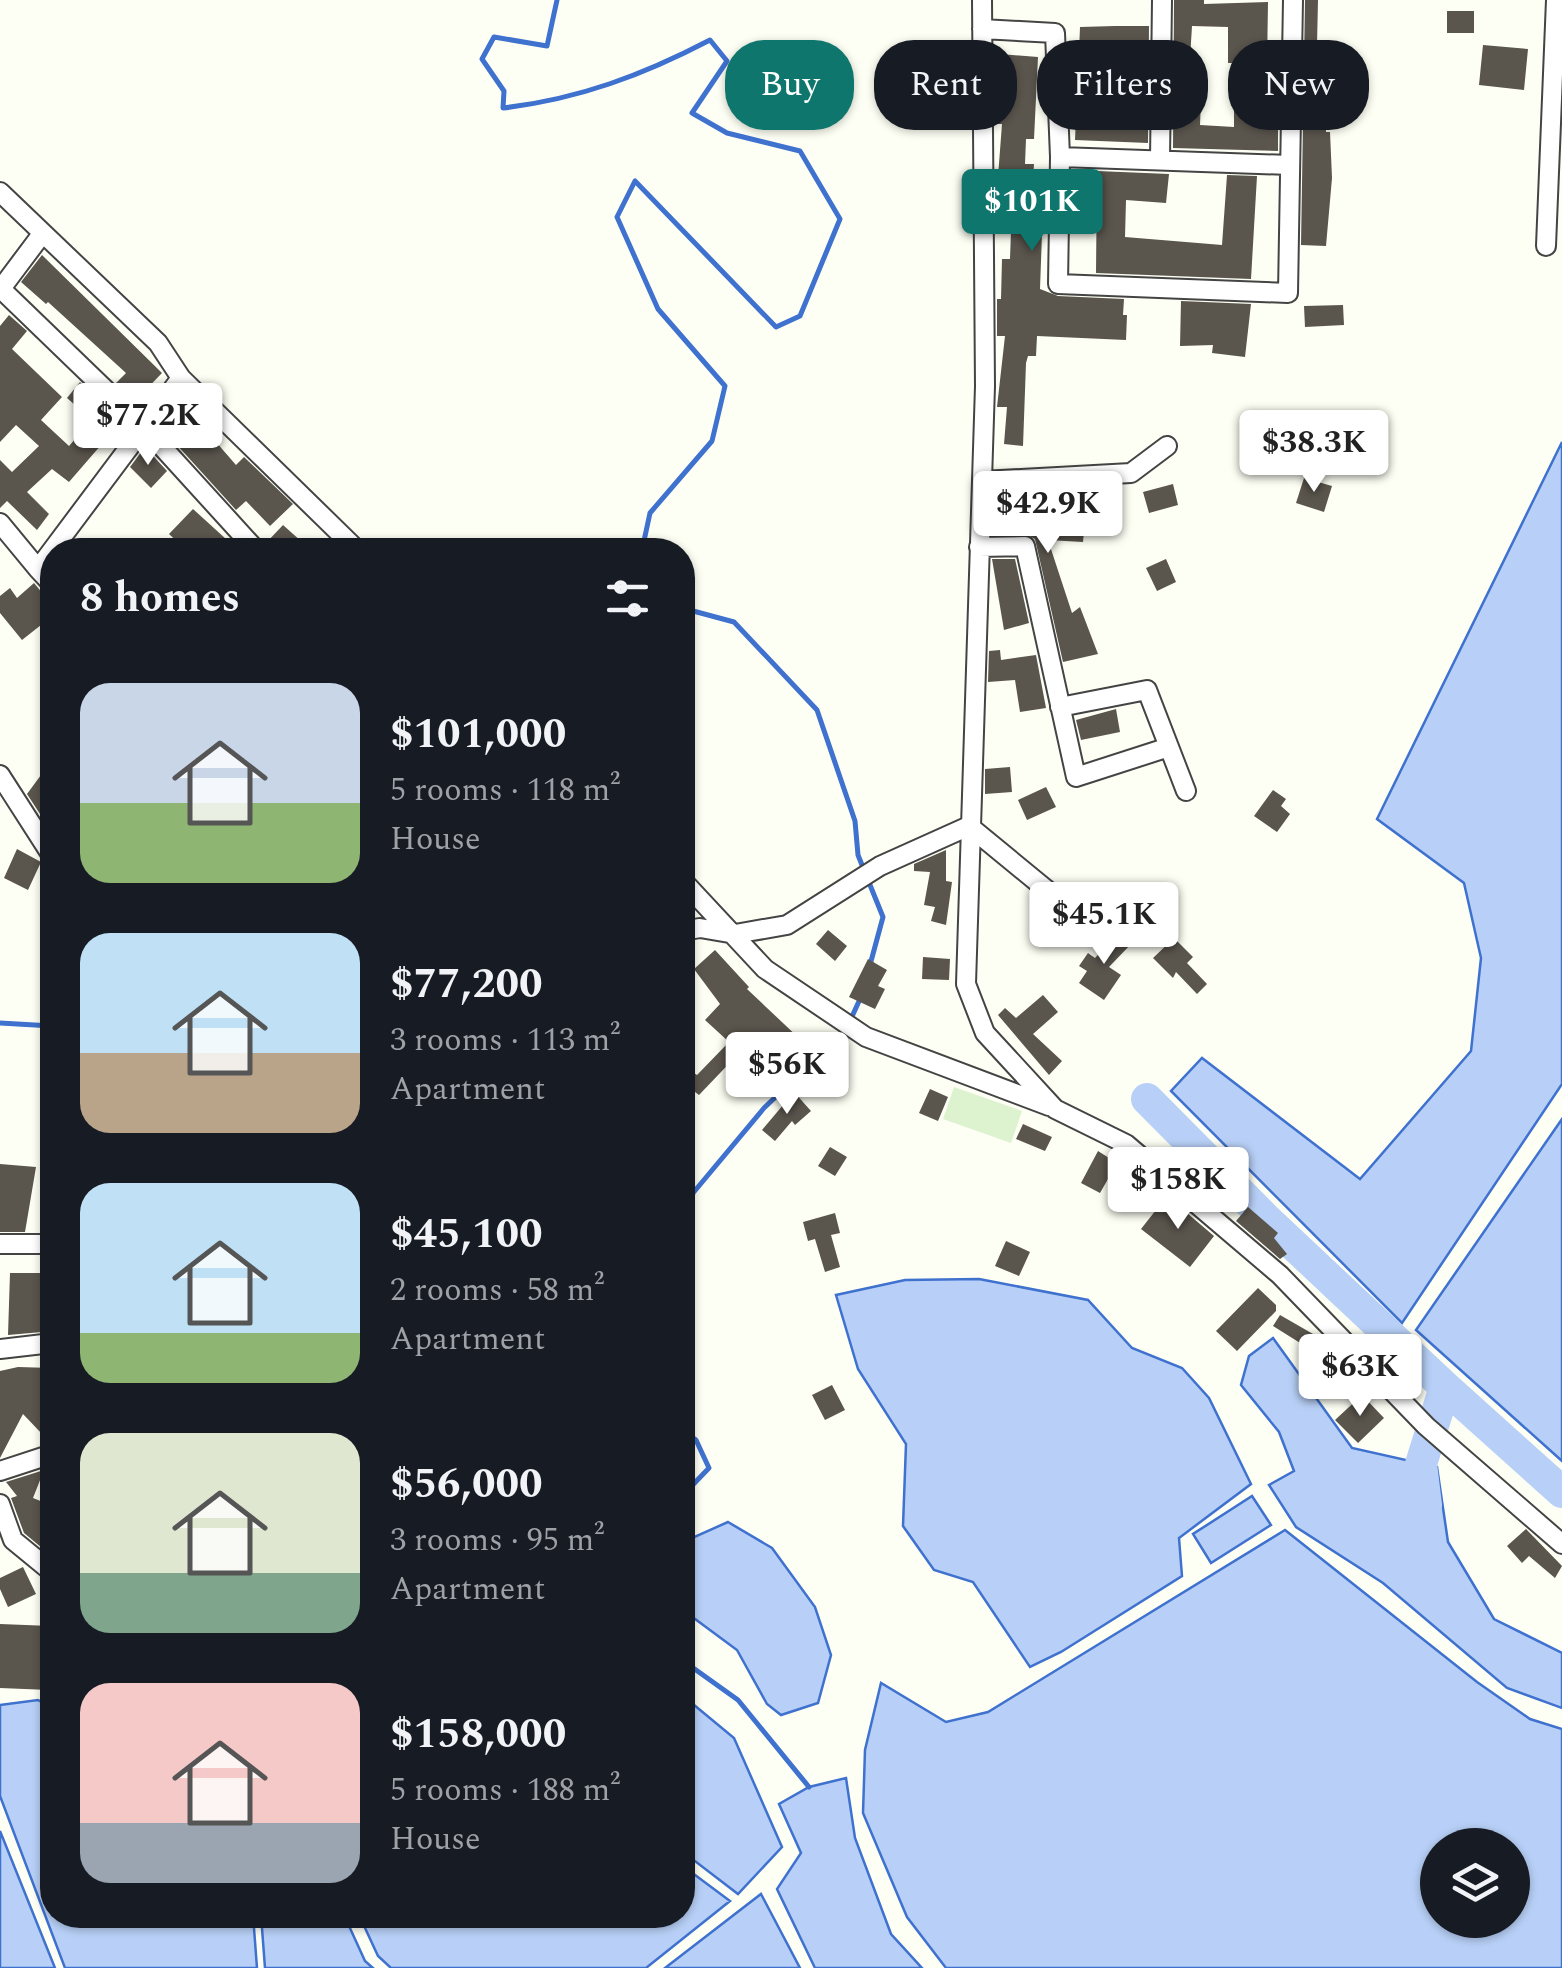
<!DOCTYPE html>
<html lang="en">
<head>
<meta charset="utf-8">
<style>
	body { margin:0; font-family:Spectral,serif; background:#20242c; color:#f1f3f6; height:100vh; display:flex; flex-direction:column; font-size:38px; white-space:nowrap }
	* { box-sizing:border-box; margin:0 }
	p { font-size:32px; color:#9ea1a6 }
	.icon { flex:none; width:55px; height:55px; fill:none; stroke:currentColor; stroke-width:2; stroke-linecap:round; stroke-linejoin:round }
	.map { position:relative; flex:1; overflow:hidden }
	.drawer { position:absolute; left:40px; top:538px; width:655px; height:1390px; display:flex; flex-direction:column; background:#171b24; border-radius:40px; box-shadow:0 2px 8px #0004 }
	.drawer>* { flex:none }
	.top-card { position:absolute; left:725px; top:40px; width:685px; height:90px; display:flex; gap:20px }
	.fabs { position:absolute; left:1420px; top:1828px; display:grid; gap:20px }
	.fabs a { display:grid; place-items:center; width:110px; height:110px; border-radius:50%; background:#171b24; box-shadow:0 2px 8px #0004; font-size:50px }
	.price { position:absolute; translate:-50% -85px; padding:0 22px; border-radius:10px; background:#fff; color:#222; font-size:32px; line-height:65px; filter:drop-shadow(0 2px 5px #0008) }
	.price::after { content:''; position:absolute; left:50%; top:60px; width:30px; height:22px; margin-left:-15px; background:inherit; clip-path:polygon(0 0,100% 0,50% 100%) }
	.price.selected { background:#0f766e; color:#fff }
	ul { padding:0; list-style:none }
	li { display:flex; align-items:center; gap:30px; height:250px; padding:0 40px }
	li span { display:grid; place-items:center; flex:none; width:280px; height:200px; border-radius:30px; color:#555 }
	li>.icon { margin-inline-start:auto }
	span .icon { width:120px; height:120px; fill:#fffc; stroke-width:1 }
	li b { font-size:42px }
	h2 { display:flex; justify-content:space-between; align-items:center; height:120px; padding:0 40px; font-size:42px }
	.pill { padding:0 35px; border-radius:40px; background:#171b24; box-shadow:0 2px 8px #0004; font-size:35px; line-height:90px }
	.pill.selected { background:#0f766e; color:#fff }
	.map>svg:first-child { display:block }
	.pitch { fill:#ddf2cf }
	.water { fill:#b8d0f7; stroke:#3f71cf; stroke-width:2.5; fill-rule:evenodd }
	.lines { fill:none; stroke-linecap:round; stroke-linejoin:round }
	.stream { stroke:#3f71cf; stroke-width:5 }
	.river { stroke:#b8d0f7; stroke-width:32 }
	.building { fill:#5a554d; fill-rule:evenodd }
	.street-casing { stroke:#444; stroke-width:22 }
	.street { stroke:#fff; stroke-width:18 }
</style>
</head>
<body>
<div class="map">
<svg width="1562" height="1968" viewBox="0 0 1562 1968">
	<rect width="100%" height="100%" fill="#fefff4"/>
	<path class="pitch" d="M954,1087L1022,1111L1011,1143L943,1119Z"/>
	<path class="water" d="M1562,442V1084L1402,1323L1171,1091L1202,1058L1360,1179L1471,1051L1481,958L1464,883L1377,819Z
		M1562,1119V1461L1416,1330Z
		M979,1279L1088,1300L1132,1348L1182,1368L1209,1398L1251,1484L1179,1538L1182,1576L1061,1652L1030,1667L973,1582L934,1570L903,1526L906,1444L858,1369L836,1295L905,1280Z
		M1273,1338L1352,1448L1437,1467L1448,1542L1494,1619L1562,1653V1708L1507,1688L1383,1583L1296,1527L1269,1485L1294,1471L1279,1432L1241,1385L1249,1356Z
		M1252,1496L1271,1525L1211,1563L1193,1534Z
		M728,1522L772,1548L815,1607L831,1655L818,1703L781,1715L767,1704L737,1650L683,1610V1542Z
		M1285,1530L1477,1682L1530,1719L1562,1729V1968H946L907,1917L863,1813L865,1750L881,1683L946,1722L988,1712ZM1438,1845H1512V1920H1438Z
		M682,1695L734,1738L782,1847L738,1894L683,1852Z
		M38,1700L52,1708V1915H253L257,1968H65L0,1796V1705Z
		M846,1778L855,1838L891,1934L922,1968H815L777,1889L801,1853L779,1804L809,1787Z
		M0,1831L55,1968H0Z
		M683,1866L730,1901L646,1968H391L378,1956L359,1915H682Z
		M761,1894L800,1968H665Z
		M261,1915H344L365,1961L373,1968H265Z"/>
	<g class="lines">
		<path class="stream" d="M557,0L547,46L494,37L482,59L504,91L503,108C579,99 643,75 710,40L727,61L692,113L727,133L800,151L840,219L800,316L776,327L635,181L617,217L658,309L725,386L712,441L650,513L642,550
			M682,608L734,622L817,710L855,821L858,855L864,870
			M868,880L883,917L870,965
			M850,1021L860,999
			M0,1023L52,1026
			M682,1240L693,1193L764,1108L845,1031
			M682,1430L696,1440L709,1468L682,1496
			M682,1660L738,1700L809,1787"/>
		<path class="river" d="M1147,1099L1267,1220L1445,1387L1421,1464L1426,1505
			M1445,1387L1562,1492"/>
	</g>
	<path class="building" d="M1174,0H1204V4L1268,2L1266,128H1278V151L1173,148ZM1192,26L1228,27V63H1234V127L1200,125L1202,76L1189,75Z
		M1305,0H1318L1317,45L1333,46L1332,76H1326V132H1330L1332,178L1326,246L1301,245Z
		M1447,11H1474V33H1447Z
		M1115,26H1149L1148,143L1075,140L1076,116H1110L1111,81H1106V53L1079,52L1080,27Z
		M1483,45L1528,49L1524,90L1479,85Z
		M1000,54L1038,57L1034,139H1026L1025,164H1034L1033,179H1044L1040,289L1058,296L1124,299L1123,315H1127L1126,340L1037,336L1036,356H1028L1026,363L1023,446L1004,444L1007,407H997L1005,336H997V299H1001L1002,259H1010L1012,204L996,203L1002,124H996Z
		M1097,171L1169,174L1166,203L1126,200L1125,237L1222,245L1227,175L1257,176L1251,279L1096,273Z
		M42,255L162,373L135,401L116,383L126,373L48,302L46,304L21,282Z
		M1181,301L1251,304L1245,357L1212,353L1213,345L1180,346Z
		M1343,305L1344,325L1305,327L1304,306Z
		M9,315L27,331L12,349L62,397L41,420L69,446L92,420L67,398L80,382L121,422L69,482L52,469L27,492L49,514L37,530L7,501L0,508V460L12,472L39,446L16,425L0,442V326Z
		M190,412L236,465L244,457L293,504L270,526L246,501L236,510L167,434Z
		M145,447L167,471L151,488L130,467Z
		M1304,478L1332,486L1324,512L1296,503Z
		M1173,484L1178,505L1149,513L1143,492Z
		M1066,489L1069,519L1085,520L1083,542L1048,540L1072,613L1080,607L1098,654L1063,662L1035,539L1026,534H993L994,493Z
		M193,509L215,529L238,550H186L169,534Z
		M283,525L311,550H268L266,543Z
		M992,559H1015L1029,623L1004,630Z
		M1166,559L1176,582L1157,591L1146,568Z
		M34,583L52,605V638L41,625L22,640L0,613V596L10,588L17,598Z
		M1000,650L1001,660L1036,655L1046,708L1020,712L1015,680L988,682L989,651Z
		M1116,709L1120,732L1081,740L1076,720Z
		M52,760V825L42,817L27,794Z
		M1010,767L1012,792L985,794V769Z
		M1046,787L1056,807L1027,820L1018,800Z
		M1273,790L1286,799L1281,806L1290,814L1277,832L1254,816Z
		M17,849L41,862L28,890L4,878Z
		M946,850V881L952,882L946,925L931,921L935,907L924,905L930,872L914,871V864Z
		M828,930L847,946L835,961L816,944Z
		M1122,930L1133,942L1109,967L1121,975L1104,1000L1079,983L1087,971L1079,966L1088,953L1095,958Z
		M1174,938L1193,957L1187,963L1207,984L1197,994L1176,972L1173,978L1153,958Z
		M715,950L749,987L747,989L802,1041L790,1054L769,1035L764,1039L762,1037L747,1054L742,1050L699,1095L691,1089L682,1100V1066L697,1075L729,1042L705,1020L720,1004L694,969Z
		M923,957L950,959L949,980L922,979Z
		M868,959L887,970L878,986L885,989L875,1009L849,997Z
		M1043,995L1058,1012L1033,1034L1062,1061L1049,1075L998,1015L1005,1008L1016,1018Z
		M930,1089L948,1097L938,1121L919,1113Z
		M794,1092L811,1111L795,1125L792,1121L775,1141L762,1130Z
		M1023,1124L1052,1137L1045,1151L1016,1139Z
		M830,1147L847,1157L835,1176L818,1166Z
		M1098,1151L1131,1172L1121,1188L1108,1179L1100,1193L1081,1183Z
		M1184,1160L1212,1186L1205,1194L1175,1169Z
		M0,1164L36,1167L25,1232H0Z
		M1167,1196L1214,1236L1190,1267L1141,1229Z
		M1248,1207L1278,1233L1274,1238L1287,1254L1280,1259L1236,1221Z
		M835,1213L840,1233L831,1235L840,1267L825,1272L815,1239L808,1241L803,1222Z
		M1006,1241L1030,1252L1019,1276L995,1266Z
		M10,1273H45L42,1332L8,1335Z
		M1258,1288L1276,1305V1311L1237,1351L1216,1331Z
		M1280,1315L1320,1338L1313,1351L1273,1326Z
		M18,1367L52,1368V1403L43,1435L23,1414L0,1458V1371Z
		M832,1385L845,1410L825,1420L812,1395Z
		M1362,1395L1384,1418L1358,1443L1335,1420Z
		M44,1470L33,1498L48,1504L52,1551L47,1552L24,1533L11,1498L17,1496L6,1482Z
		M1526,1529L1562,1566L1555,1578L1529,1556L1522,1563L1507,1546Z
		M23,1567L36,1594L8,1607L0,1589V1578Z
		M0,1624L51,1626L49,1690L0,1688Z"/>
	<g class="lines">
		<g class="street-casing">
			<path id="street" d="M982,0L985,386L966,984L985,1033L1055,1109L1126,1144L1280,1275L1426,1426L1562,1544
				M982,29L1055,33L1060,157L1058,284L1288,293L1293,0
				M1060,157L1289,165
				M1160,160L1162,0
				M0,192L158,343L181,378L357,550
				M1546,246L1556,0
				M1,289L144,427L256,550
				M0,290L42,234
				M982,481L1131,473L1167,446
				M0,523L38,569
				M979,547L1025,546L1076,777L1169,747
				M52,584L38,569L181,378
				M1060,707L1147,690L1186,791
				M0,775L52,856
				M969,826L1098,932
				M682,880L765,969L866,1037L1049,1106
				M682,931L700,928L735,934L787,925L880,866L969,826
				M0,1244H52
				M0,1349L52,1343
				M0,1471L52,1454
				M0,1504L13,1540L52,1572"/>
		</g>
		<use href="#street" class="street"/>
	</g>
</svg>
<div class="fabs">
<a><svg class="icon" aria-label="layers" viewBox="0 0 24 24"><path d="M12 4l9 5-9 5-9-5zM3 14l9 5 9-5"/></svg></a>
</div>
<b class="price selected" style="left:1032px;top:254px">$101K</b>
<b class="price" style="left:148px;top:468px">$77.2K</b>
<b class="price" style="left:1314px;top:495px">$38.3K</b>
<b class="price" style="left:1048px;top:556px">$42.9K</b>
<b class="price" style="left:1104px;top:967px">$45.1K</b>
<b class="price" style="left:787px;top:1117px">$56K</b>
<b class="price" style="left:1178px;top:1232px">$158K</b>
<b class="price" style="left:1360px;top:1419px">$63K</b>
<div class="top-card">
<a class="pill selected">Buy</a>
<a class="pill">Rent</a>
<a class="pill">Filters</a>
<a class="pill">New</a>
</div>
<section class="drawer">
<h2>8 homes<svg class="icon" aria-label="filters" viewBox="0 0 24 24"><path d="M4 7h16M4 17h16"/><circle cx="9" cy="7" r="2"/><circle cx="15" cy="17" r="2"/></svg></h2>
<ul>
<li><span style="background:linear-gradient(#c9d6e8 60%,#8fb573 0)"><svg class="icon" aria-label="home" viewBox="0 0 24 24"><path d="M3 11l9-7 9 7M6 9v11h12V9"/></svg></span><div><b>$101,000</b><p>5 rooms · 118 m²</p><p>House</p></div></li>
<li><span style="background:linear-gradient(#bfe0f5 60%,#b9a48a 0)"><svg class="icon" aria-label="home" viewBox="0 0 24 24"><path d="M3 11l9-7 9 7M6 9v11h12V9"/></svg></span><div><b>$77,200</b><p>3 rooms · 113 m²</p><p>Apartment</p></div></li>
<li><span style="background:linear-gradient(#bfe0f5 75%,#8fb573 0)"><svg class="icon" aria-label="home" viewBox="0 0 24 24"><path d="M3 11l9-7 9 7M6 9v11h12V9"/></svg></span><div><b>$45,100</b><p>2 rooms · 58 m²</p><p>Apartment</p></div></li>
<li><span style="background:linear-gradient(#dfe7d0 70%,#7fa58c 0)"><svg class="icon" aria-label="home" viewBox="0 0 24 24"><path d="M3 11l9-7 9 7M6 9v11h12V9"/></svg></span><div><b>$56,000</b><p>3 rooms · 95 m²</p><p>Apartment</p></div></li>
<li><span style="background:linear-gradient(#f6c9c9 70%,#9aa5b1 0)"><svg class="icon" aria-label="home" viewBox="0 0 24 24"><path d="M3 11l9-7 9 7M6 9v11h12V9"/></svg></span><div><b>$158,000</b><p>5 rooms · 188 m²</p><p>House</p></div></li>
</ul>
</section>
</div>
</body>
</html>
